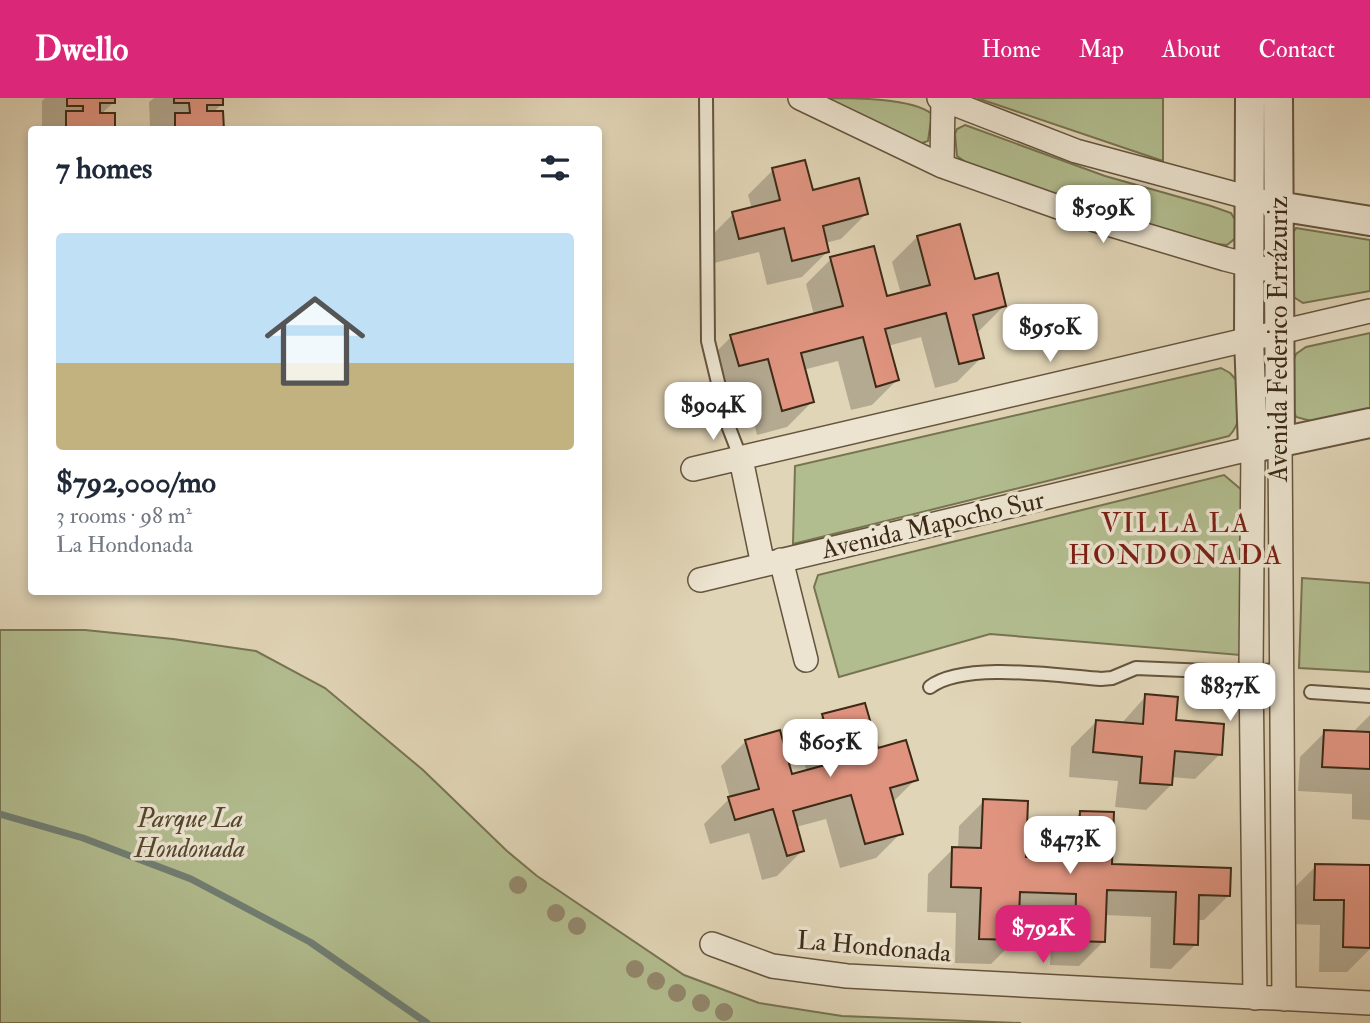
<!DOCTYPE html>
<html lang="en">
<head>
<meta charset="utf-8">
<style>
	body { margin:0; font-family:"IM FELL Double Pica",serif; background:#f2f2f3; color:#1f2937; height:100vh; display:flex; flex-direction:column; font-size:26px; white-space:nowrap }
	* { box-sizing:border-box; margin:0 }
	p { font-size:23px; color:#747a83 }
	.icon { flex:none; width:38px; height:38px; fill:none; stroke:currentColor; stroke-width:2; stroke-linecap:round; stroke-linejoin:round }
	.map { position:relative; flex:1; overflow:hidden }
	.drawer { position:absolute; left:28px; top:28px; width:574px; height:469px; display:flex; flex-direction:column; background:#fff; border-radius:7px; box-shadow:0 4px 10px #0003 }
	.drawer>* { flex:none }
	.price { position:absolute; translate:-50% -60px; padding:0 16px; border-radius:14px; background:#fff; color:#222; font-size:23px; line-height:46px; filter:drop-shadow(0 2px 4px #0008) }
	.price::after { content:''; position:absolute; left:50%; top:42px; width:21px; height:16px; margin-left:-10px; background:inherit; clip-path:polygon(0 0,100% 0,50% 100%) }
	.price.on { background:#db2777; color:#fff }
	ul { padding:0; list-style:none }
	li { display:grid; align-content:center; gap:14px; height:371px; padding:0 28px }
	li+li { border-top:2px solid #e0e1e3 }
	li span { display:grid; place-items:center; height:217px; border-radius:7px; color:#555 }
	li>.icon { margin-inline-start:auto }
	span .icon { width:126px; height:126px; fill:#fffc; stroke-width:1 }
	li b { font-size:30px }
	h2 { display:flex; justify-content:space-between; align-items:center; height:84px; padding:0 28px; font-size:30px }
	header { display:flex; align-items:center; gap:42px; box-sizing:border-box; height:98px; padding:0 35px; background:#db2777; color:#fff }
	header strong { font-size:33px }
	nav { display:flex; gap:38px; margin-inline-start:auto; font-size:24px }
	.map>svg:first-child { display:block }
	.green { fill:#b2bd8f; stroke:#777452; stroke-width:2 }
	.shadow { fill:#0003 }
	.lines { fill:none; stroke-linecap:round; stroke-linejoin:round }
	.stream { stroke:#717f74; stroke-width:7 }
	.building { fill:#e09480; stroke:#3c2a16; stroke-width:2 }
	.service-casing { stroke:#65553e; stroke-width:16 }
	.minor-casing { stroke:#65553e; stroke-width:26 }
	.tertiary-casing { stroke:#65553e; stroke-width:32 }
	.service { stroke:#ece4d0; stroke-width:12 }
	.minor { stroke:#ece4d0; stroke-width:23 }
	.tertiary { stroke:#ece4d0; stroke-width:28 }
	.tree { fill:#93876c }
	.labels { text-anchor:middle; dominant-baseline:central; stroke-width:7; stroke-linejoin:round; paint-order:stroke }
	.street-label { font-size:26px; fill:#3c2a16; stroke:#ece4d0 }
	.park-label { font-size:26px; font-style:italic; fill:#54472e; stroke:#ece4d0 }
	.neighbourhood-label { font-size:28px; letter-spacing:2px; fill:#7a1f14; stroke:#ece4d0 }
</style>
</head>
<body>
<header>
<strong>Dwello</strong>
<nav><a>Home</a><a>Map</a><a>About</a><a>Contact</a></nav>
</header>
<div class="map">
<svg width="1370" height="925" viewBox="0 0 1370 925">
	<rect width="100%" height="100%" fill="#e1d5b7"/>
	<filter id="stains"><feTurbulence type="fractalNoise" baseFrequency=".00286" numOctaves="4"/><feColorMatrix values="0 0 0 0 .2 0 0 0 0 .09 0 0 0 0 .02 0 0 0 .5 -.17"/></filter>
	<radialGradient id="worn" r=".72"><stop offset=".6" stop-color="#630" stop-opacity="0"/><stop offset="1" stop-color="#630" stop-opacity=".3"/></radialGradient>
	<path class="green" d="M825,0C854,0 912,0 932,16L928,43L919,46Z
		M977,0H1163V63Z
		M965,27L1105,78L1211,108L1231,115L1237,125V139L1227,147L1217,146L1155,131L967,65L957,58L955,36L957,31Z
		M1296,130L1370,142V193L1303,205L1292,198V136Z
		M1370,235V311L1311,323L1296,319L1292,307V267L1296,256L1306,249Z
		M1221,270L1230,275L1238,284C1239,303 1244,323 1229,338L793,446L795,368Z
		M1224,377L1243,393L1240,557L990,536L839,579L814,489L818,477Z
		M1302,480L1370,485V574L1299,570Z
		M0,532H85L173,541L256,553L325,590L423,672L507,753L537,778L684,877L759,905L842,918L1021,925H0Z"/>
	<path class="shadow" d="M45,0H113L114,4L100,17L114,32H42V3Z
		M154,0H221V7L213,14L222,32H161L163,29H150L149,4Z
		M773,72L812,94L866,116L841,141L825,145L827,154L802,179L767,187L759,154L714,165L708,141L733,116L752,111L748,97Z
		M917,139L1004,208L979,233L975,234L982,259L957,284L935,290L921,239L888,248L897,282L872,307L851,312L838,263L803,272L812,304L787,329L757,337L744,284L714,292L706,264L731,239L814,217L806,186L831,161L886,200L901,196L892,164Z
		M1146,598L1174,624L1220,656L1195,681L1171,679V687L1146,712L1115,709L1118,683L1069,679L1071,649L1096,624L1121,626Z
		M1370,617V722L1352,721V696L1298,693L1300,659L1325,634L1355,635V632Z
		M823,618L877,652L916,681L892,705L901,735L876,760L840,770L826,721L796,729L802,753L777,778L762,782L749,735L710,746L704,726L730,700L721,668L746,643L791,679L807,674L798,643Z
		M984,703L1024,761L1055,762V740L1080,715L1110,767L1229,797L1204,822H1197L1196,846L1171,871L1150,870L1151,819L1104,817V843L1079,868L1050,867L1052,820L1017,819L1016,841L991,866L955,865L956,815L927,814L928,776L953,751H958L959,728Z
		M1316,768H1370V851L1347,874H1319L1320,827L1290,826L1291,793Z"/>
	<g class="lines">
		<path class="stream" d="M0,716L83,740L191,781L310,844L427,925"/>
	</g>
	<path class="building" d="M67,0H115V5H100V15H115V32H66V13H83V8H67Z
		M174,0H223V7H207V13H223L224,32H175V15H190L189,5H174Z
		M805,62L813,92L859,80L868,116L823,128L829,154L792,163L784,130L739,141L732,114L780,102L772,70Z
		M960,126L975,181L998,175L1006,208L973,217L984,260L959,266L946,215L885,231L899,282L876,289L863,239L801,255L814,304L782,313L768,261L739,268L730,237L843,208L830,159L874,148L887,198L930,187L917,138Z
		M1145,596L1178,599L1176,622L1224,626L1222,657L1175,653L1172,687L1140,685L1142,659L1093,654L1096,622L1143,626Z
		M865,605L878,650L906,642L918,682L890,690L903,736L865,746L851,697L793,713L804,753L787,758L773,711L735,722L728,699L759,691L745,642L780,632L792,676L836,664L822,616Z
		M1324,632L1370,634V671L1322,669Z
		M983,701L1028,703L1026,759L1078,760L1080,713L1114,714L1112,766L1231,770L1230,798L1199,797L1198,847L1174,846L1176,794L1107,792L1105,844L1075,843L1076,796L1020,794L1018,842L979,841L981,790L951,789L952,749L981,750Z
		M1315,766L1370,767V850L1343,849L1344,802H1314Z"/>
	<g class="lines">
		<g class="service-casing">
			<path id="service" d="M706,0L708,243L729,330L741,361
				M930,589C964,563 1059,578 1101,581L1112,580L1136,570L1232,574L1282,572
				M1311,594L1370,598"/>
		</g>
		<g class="minor-casing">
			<path id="minor" d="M800,0L942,68L1095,122L1225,161L1265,171
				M939,0L1076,53L1265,104
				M942,68L943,0
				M1280,345L1284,901
				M741,361L763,467
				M693,371L1370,213
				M781,462L806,562
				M700,482L1253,350L1251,572L1255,900
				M712,846L772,868L847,878L1370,905"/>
		</g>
		<g class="tertiary-casing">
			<path id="tertiary" d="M1250,0L1249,240L1253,350L1370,325
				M1278,0L1280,345
				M1278,108L1370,123"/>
		</g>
		<use href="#service" class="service"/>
		<use href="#minor" class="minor"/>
		<use href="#tertiary" class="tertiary"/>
	</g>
	<g class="tree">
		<circle cx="518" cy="787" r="9"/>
		<circle cx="556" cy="815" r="9"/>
		<circle cx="577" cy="828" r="9"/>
		<circle cx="635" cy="871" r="9"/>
		<circle cx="656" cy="883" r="9"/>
		<circle cx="677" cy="895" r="9"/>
		<circle cx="701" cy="905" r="9"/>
		<circle cx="724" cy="914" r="9"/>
	</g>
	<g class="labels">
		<g class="street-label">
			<text transform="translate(1279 241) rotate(-90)">Avenida Federico Errázuriz</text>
			<text transform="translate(933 427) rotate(-13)">Avenida Mapocho Sur</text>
			<text transform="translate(874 849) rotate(5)">La Hondonada</text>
		</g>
		<g class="park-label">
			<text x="190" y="721">Parque La<tspan x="190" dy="30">Hondonada</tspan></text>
		</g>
		<g class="neighbourhood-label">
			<text x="1176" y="425">VILLA LA<tspan x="1176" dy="32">HONDONADA</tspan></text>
		</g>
	</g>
	<rect width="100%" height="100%" filter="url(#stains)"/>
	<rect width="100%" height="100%" fill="url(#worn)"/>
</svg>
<b class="price" style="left:1103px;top:147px">$509K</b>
<b class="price" style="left:1050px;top:266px">$950K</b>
<b class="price" style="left:713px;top:344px">$904K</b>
<b class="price" style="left:1230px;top:625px">$837K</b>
<b class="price" style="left:830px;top:681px">$605K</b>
<b class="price" style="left:1070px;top:778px">$473K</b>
<b class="price on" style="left:1043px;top:867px">$792K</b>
<section class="drawer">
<h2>7 homes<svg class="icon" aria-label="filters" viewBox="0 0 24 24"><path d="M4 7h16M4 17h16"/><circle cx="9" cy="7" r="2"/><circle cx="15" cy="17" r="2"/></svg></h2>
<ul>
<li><span style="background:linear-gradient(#bfe0f5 60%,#c2b280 0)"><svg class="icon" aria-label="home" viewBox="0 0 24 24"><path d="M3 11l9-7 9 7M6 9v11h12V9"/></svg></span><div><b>$792,000/mo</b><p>3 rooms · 98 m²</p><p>La Hondonada</p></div></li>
</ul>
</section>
</div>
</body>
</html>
